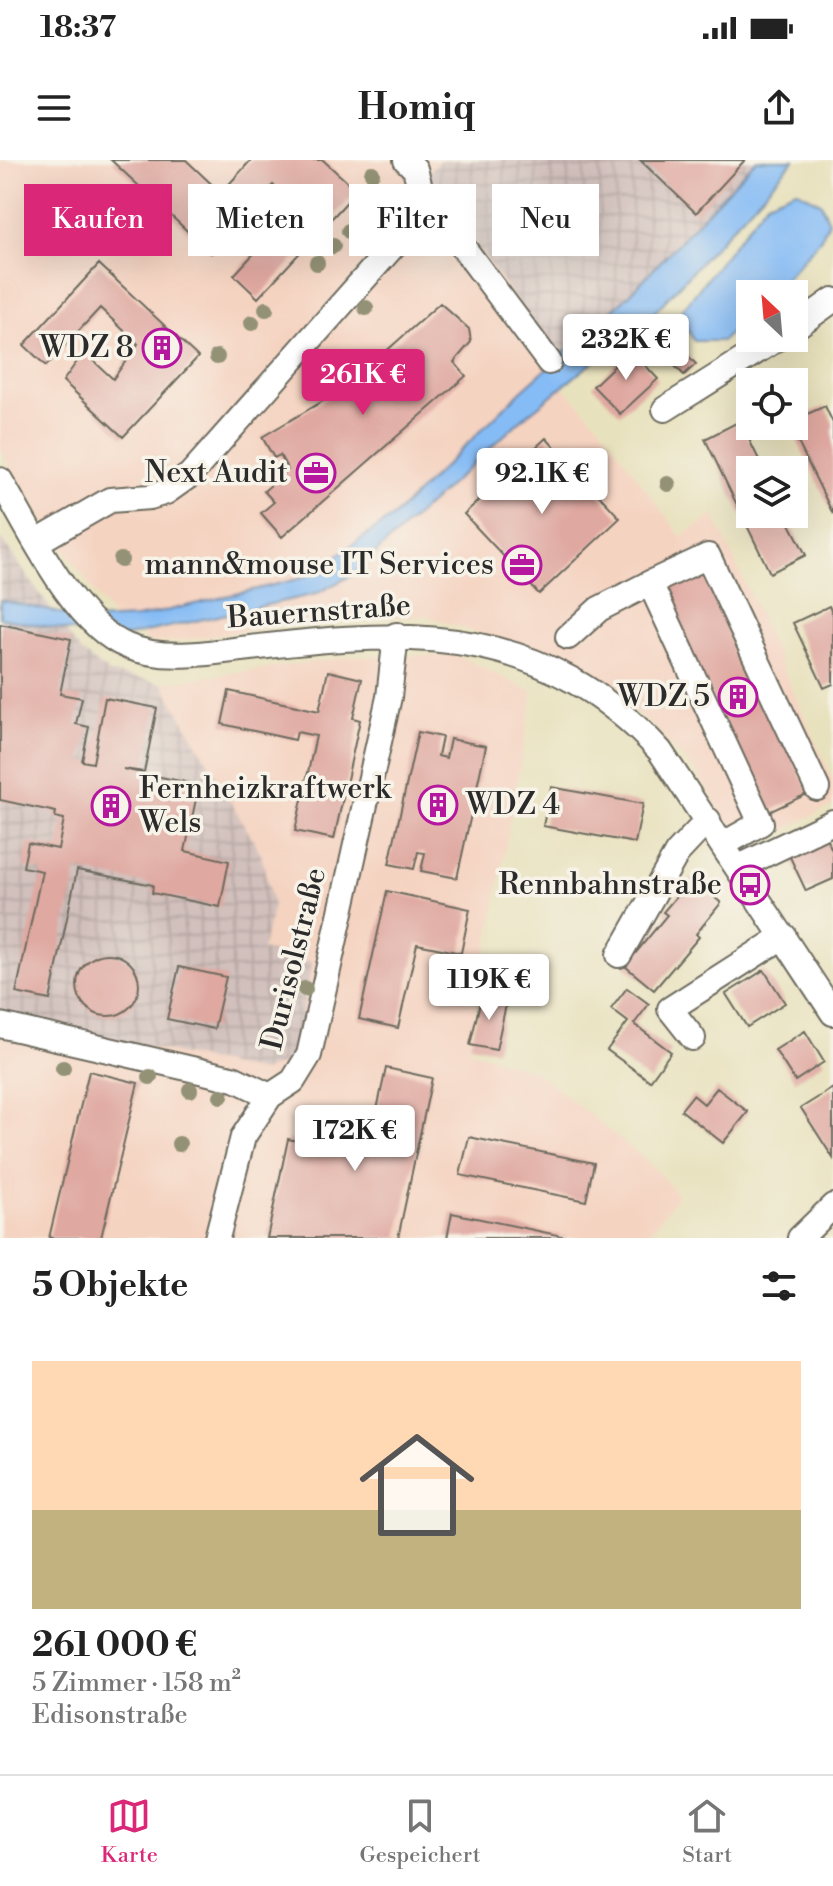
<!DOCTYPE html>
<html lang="de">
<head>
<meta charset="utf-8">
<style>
	body { margin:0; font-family:"Libre Bodoni",serif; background:#f2f2f2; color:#222; height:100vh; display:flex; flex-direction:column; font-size:30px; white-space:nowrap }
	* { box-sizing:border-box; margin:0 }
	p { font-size:26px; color:#767676 }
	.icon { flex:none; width:44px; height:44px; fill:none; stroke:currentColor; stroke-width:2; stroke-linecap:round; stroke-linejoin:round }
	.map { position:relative; height:1078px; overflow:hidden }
	.side { display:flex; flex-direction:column; background:#fff; flex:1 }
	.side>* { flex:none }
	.top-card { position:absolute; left:24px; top:24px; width:786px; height:72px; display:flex; gap:16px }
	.needle { width:52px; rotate:334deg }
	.buttons { position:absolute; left:736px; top:120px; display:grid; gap:16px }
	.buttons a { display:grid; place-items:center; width:72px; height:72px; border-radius:0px; background:#fff; box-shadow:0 8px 32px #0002; font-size:40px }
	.price { position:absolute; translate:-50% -68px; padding:0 18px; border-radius:8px; background:#fff; color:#222; font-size:26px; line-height:52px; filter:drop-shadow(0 2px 4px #0008) }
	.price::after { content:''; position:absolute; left:50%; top:48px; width:24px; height:18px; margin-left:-12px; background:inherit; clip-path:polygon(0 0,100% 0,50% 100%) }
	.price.current { background:#db2777; color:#fff }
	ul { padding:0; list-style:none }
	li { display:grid; align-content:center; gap:16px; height:424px; padding:0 32px }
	li span { display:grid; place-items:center; height:248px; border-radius:0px; color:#555 }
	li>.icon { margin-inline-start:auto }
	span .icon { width:144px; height:144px; fill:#fffc; stroke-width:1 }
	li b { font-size:34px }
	h2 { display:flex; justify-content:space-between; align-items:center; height:96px; padding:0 32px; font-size:34px }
	.tag { padding:0 28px; border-radius:0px; background:#fff; box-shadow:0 8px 32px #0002; font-size:28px; line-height:72px }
	.tag.current { background:#db2777; color:#fff }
	.status { display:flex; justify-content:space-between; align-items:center; height:56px; padding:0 40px; background:#fff; direction:ltr }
	.status svg { height:22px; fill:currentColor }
	header { display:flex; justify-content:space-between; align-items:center; height:104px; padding:0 32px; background:#fff; font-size:36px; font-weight:700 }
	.tabs { display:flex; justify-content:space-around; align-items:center; height:112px; border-top:2px solid #e0e0e0; background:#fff; font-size:22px; color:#767676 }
	.tabs a { display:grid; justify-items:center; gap:4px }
	.tabs .current { color:#db2777 }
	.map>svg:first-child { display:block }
	.built { fill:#f5d3c1 }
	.industrial { fill:url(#industrial-grid) }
	.water { fill:#86bcf5; stroke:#587490; stroke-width:2 }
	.building { fill:#dfa8a0 }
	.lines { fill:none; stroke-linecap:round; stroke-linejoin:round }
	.minor-casing { stroke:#6d6b5e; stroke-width:28 }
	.minor { stroke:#fff; stroke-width:24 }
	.tree { fill:#939276 }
	.labels { text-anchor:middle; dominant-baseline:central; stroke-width:7; stroke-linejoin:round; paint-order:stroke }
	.poi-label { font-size:30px; fill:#2b2b2b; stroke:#f7f3e8; text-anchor:end }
	.street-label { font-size:30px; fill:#2b2b2b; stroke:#f7f3e8 }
</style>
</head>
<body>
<div class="status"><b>18:37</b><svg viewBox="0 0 49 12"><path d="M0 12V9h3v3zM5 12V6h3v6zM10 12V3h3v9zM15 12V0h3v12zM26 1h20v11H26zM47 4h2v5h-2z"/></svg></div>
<header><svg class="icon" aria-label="menu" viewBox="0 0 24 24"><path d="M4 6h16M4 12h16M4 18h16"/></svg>Homiq<svg class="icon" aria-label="share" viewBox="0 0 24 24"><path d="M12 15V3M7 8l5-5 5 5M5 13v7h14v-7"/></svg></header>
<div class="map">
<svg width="833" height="1078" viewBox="0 0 833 1078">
	<defs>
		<pattern id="industrial-grid" width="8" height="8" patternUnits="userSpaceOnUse" patternTransform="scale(2)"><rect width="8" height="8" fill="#d1c0bc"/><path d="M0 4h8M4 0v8" fill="none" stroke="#b4a5a2"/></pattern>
	</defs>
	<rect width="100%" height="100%" fill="#f7f3e8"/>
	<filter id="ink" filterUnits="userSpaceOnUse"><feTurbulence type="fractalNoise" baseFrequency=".0125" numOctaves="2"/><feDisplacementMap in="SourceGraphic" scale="16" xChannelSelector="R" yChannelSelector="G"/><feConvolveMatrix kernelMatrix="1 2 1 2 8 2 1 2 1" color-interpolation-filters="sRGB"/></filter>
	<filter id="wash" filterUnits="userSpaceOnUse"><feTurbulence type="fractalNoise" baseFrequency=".006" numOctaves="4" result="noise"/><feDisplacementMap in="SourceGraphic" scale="32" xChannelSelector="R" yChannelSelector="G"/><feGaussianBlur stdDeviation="1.8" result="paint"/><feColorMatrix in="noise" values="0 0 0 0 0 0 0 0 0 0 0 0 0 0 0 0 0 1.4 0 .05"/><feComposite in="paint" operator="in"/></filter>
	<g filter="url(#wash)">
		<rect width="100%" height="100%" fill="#e8e1bd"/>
		<path class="built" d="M0,0H440L426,15L557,198L394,356L306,417L137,458L114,459L18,325L0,287Z
			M562,226L599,265L681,377L714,355L833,620V645L742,691L696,611L645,559L554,499L426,456L321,460L177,481L150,483L141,475L316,434Z
			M456,495L533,532L469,890L535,911L650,1004L678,1035L646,1078H0V854L101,875L262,790L273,746L261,694L162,523L348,497Z"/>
		<path class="industrial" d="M440,0H756L629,135L557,198L426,15Z
			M0,377L80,491L109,513L162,523L261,694L273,746L262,790L312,802L293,900L261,912L0,854Z"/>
		<path class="water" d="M756,0H794L652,155L523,258L352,415L316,434L115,479L0,458V440L92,460L137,458L306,417L394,356L521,231L629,135Z
			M796,30L821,43L829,62L820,80L772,134H750V155L722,181H694L679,154L767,42Z"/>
		<g id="blocks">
			<path class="building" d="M111,0H186L221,33L251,0H323L357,31L258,138L234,115L297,47L273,25L211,93Z
				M640,0H745L696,53Z
				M99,104L198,197L123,277L63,221L84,192L113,219L138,184L100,148L46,206L24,185Z
				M440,143L469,169L471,182L454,202L466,216L282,377L261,353L274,342L264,331L288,310L280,295L274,298L262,277L345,228Z
				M656,165L696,204L684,215L645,176Z
				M631,190L658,219L620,254L593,226Z
				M825,246L833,263V354L790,266H794V260Z
				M740,261L764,310H750V354H785L806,395L770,413L705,279Z
				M546,278L620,358L539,434L464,354Z
				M701,406L809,633L767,653L659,426Z
				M829,446L833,455V524L824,528L793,463Z
				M0,464L71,479L60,534L82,538L76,564L89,567L82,601L93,603L105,538L157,548L144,612L123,609L199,625L185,691L229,701L220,747L152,733L153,725L77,710L50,840L16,833L42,711L23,707L28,683L58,689L64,659L55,657L56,652L0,640Z
				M328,511L362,519L353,558L360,560L334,679L295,671L316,576L297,572L295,580L222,564L229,531L319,551Z
				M418,572L442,577L438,596L446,598L450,579L486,586L457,718L421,711L425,693L418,692L414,709L389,704Z
				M551,627L643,644L635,683L543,666Z
				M826,677L833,692V719L806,731L789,695Z
				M692,718L721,743L696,774L699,777L654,830L625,806L667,755L663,752Z
				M387,731L470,749L461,793L417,784L398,868L359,859Z
				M77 825a31 31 0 1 1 62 0a31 31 0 1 1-62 0Z
				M179,807L226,817L214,869L167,859Z
				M764,810L785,843L747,867L726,834Z
				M627,828L649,844L634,864L671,892L650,921L607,890L628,862L611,849Z
				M482,834L507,840L496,890L470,885Z
				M805,871L824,902L795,921L775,890Z
				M386,908L432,918L398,1078H267L288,979L367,996Z
				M89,911L138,923L101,1078H49Z
				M717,928L748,952L723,983L681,950L693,935L704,944Z
				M833,928V998L801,948Z
				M469,977L594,1003L586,1041L460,1015Z
				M452,1053L567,1077L566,1078H447Z"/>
		</g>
	</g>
	<g filter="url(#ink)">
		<use href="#blocks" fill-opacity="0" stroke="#6d6b5e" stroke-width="2"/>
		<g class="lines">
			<g class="minor-casing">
				<path id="minor" d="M406,0L415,9L426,49L466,91L549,202
					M794,168L833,140
					M665,249L778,178
					M0,320C29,368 73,464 127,486C167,503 217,491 259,487C415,468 545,466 660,591L833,853
					M37,382L110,340L150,337L166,332L190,315L426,49
					M650,423L708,396L817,628
					M568,477L599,449L650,423L761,663L724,684
					M739,707L833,662
					M619,795L677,693L708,660
					M0,865L235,919L270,936
					M693,878L670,849L784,776
					M217,1078L243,977L270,936L293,921L309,895L389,537L396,475
					M800,1078L833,1046"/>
			</g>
			<use href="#minor" class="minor"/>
		</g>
		<g class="tree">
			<circle cx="372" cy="13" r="8"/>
			<circle cx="377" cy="39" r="8"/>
			<circle cx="363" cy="54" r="8"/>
			<circle cx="349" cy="71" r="8"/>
			<circle cx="333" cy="86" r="8"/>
			<circle cx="317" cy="103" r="8"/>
			<circle cx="366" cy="148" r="8"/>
			<circle cx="266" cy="149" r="8"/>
			<circle cx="252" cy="163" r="8"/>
			<circle cx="217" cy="197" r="8"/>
			<circle cx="668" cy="324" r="8"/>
			<circle cx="121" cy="400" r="8"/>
			<circle cx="305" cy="829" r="8"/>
			<circle cx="63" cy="908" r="8"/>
			<circle cx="150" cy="917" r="8"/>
			<circle cx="190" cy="930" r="8"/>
			<circle cx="221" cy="936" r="8"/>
			<circle cx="179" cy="984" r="8"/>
		</g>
	</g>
	<defs>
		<g id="building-ring" transform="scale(2)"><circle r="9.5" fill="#f7f3e8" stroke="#b5179e" stroke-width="1.5"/><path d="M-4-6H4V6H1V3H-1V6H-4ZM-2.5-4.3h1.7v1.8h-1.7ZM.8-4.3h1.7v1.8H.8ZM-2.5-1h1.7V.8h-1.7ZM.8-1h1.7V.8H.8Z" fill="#b5179e"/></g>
		<g id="office-ring" transform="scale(2)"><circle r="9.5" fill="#f7f3e8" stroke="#b5179e" stroke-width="1.5"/><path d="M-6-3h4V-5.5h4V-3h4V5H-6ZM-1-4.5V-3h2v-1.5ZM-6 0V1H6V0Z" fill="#b5179e"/></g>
		<g id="bus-ring" transform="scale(2)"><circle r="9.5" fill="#f7f3e8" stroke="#b5179e" stroke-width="1.5"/><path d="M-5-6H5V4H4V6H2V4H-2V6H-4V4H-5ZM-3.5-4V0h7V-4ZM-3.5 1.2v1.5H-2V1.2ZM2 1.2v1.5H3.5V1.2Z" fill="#b5179e"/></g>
	</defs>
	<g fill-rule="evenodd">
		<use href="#building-ring" x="162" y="188"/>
		<use href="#office-ring" x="316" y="313"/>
		<use href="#office-ring" x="522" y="405"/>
		<use href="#building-ring" x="738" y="537"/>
		<use href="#building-ring" x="438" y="645"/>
		<use href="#building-ring" x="111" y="646"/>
		<use href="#bus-ring" x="750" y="725"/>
	</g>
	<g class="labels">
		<g class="poi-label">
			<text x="134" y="188">WDZ 8</text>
			<text x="288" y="313">Next Audit</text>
			<text x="494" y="405">mann&amp;mouse IT Services</text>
			<text x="710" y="537">WDZ 5</text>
			<text x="139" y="629" text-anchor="start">Fernheizkraftwerk<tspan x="139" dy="34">Wels</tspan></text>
			<text x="466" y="645" text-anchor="start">WDZ 4</text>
			<text x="722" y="725">Rennbahnstraße</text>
		</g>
		<g class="street-label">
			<text transform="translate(319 452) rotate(-4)">Bauernstraße</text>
			<text transform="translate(294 799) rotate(-76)">Durisolstraße</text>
		</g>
	</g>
</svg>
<div class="buttons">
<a><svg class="needle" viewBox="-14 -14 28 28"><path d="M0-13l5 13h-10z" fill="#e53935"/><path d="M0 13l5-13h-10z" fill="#767676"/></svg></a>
<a><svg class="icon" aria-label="locate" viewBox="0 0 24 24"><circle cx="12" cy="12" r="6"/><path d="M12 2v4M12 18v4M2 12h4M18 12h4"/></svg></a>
<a><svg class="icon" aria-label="layers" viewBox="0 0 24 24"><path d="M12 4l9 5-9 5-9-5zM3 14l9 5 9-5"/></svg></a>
</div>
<b class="price" style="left:626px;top:222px">232K €</b>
<b class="price current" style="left:363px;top:257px">261K €</b>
<b class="price" style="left:542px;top:356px">92.1K €</b>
<b class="price" style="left:489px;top:862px">119K €</b>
<b class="price" style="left:355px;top:1013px">172K €</b>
<div class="top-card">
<a class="tag current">Kaufen</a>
<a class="tag">Mieten</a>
<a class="tag">Filter</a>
<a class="tag">Neu</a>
</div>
</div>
<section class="side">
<h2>5 Objekte<svg class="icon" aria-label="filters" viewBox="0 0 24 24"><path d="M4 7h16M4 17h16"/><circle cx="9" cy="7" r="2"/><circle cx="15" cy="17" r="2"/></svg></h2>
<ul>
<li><span style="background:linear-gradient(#ffd9b3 60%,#c2b280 0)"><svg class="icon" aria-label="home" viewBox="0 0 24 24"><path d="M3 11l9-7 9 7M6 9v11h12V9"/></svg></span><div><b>261 000 €</b><p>5 Zimmer · 158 m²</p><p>Edisonstraße</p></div></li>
</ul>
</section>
<nav class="tabs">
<a class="current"><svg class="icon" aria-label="map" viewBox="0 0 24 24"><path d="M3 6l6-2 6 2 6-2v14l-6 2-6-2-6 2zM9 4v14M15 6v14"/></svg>Karte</a>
<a><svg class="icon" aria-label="saved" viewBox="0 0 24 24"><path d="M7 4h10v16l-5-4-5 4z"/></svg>Gespeichert</a>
<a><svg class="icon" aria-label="home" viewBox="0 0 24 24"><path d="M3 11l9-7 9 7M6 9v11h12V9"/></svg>Start</a>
</nav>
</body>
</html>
